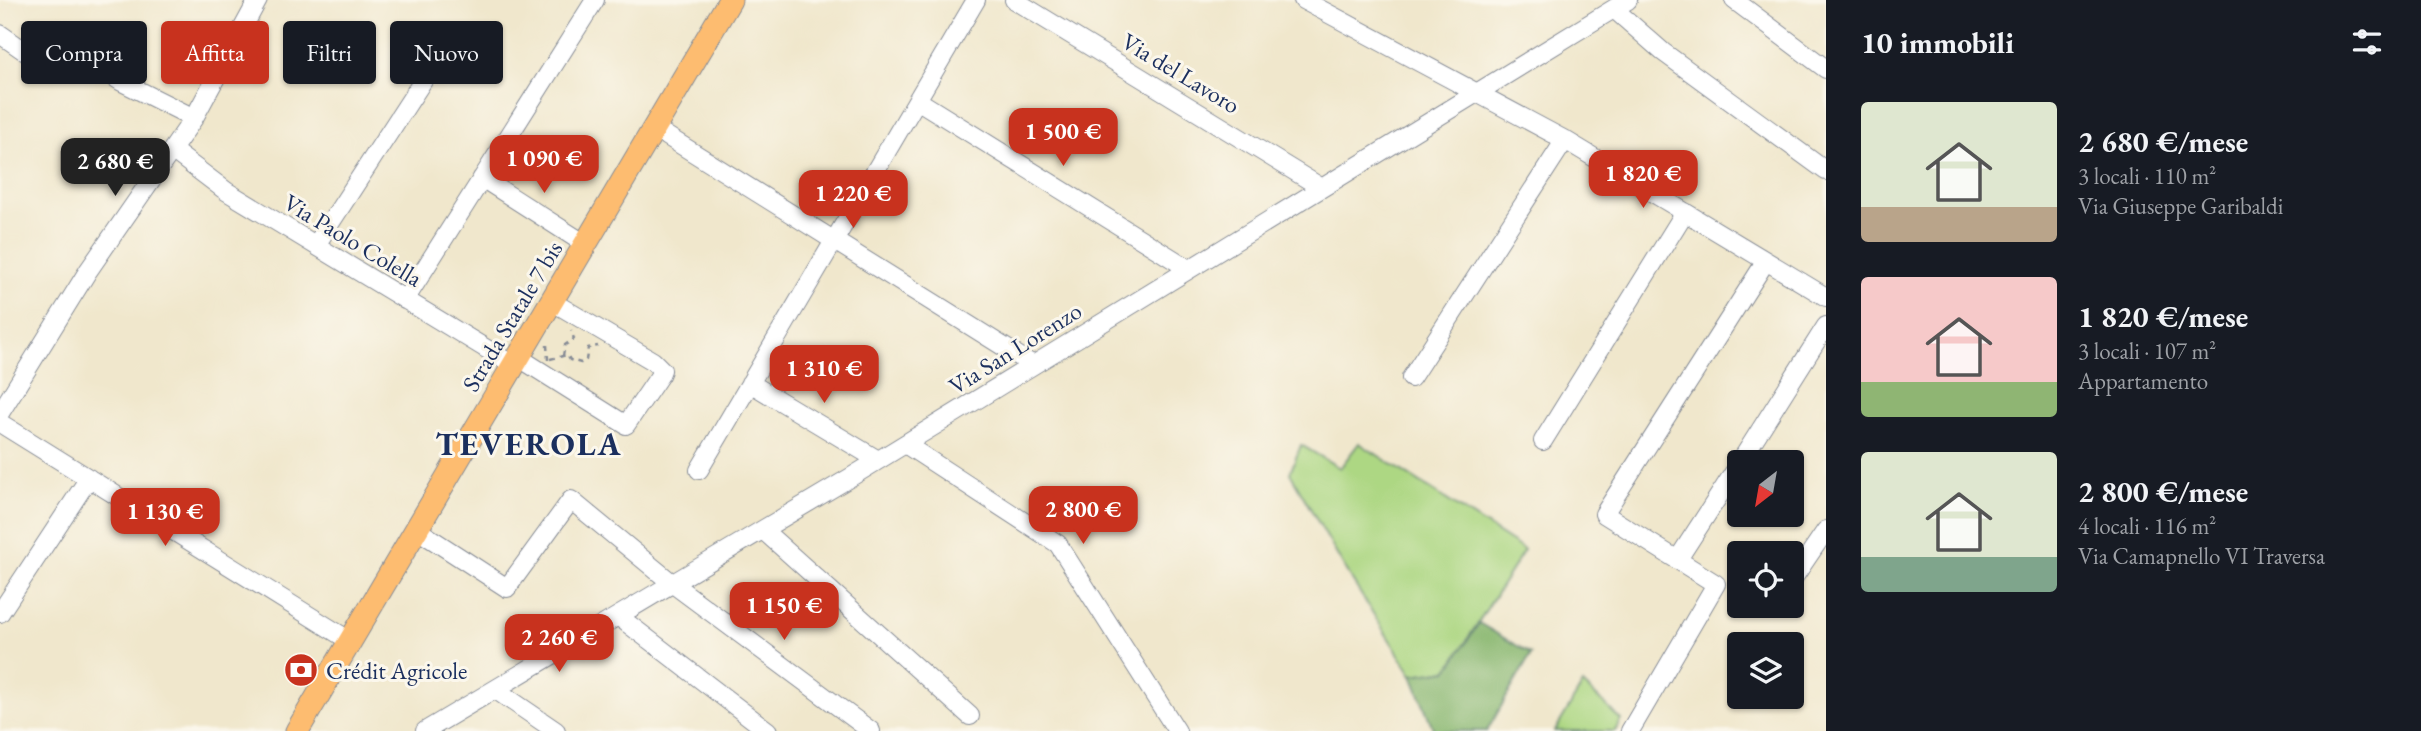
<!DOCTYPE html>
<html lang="it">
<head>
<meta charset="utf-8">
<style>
	body { margin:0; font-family:"EB Garamond",serif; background:#242831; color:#f1f3f6; height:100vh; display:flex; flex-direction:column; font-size:26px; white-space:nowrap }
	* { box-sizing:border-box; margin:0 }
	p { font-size:23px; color:#9ea1a6 }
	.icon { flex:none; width:38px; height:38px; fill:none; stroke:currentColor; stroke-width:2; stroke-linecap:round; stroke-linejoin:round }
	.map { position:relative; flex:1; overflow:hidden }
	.details { display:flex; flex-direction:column; background:#171b24; width:595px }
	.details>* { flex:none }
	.top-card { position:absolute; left:21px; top:21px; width:665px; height:63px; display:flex; gap:14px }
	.needle { width:46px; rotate:211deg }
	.tools { position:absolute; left:1727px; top:450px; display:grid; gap:14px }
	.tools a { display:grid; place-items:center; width:77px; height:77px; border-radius:7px; background:#171b24; box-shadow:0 2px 5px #0004; font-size:35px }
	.price { position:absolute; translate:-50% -60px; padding:0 16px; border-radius:14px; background:#c8321e; color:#fff; font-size:23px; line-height:46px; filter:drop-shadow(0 2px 4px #0008) }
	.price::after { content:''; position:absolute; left:50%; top:42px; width:21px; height:16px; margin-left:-10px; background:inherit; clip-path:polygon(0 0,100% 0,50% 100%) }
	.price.current { background:#222; color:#fff }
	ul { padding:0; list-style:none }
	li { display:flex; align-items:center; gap:21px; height:175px; padding:0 35px }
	li span { display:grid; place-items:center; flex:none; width:196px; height:140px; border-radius:7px; color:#555 }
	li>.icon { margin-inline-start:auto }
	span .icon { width:84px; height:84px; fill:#fffc; stroke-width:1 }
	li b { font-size:30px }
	h2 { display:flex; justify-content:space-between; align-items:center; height:84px; padding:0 35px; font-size:30px }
	.pill { padding:0 24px; border-radius:7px; background:#171b24; box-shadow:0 2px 5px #0004; font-size:24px; line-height:63px }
	.pill.current { background:#c8321e; color:#fff }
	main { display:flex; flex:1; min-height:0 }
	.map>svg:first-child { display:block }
	.green { fill:#add783; stroke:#648370; stroke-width:2 }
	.forest { fill:#8ab871; stroke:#527468; stroke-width:2 }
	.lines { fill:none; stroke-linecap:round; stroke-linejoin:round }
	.minor-casing { stroke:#868b95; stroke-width:20 }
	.major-casing { stroke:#868b95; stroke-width:25 }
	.path { stroke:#868b95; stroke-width:2.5; stroke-dasharray:5 5; stroke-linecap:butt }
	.minor { stroke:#fff; stroke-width:18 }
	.major { stroke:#fdbc70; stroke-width:23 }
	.labels { text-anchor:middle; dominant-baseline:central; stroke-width:6; stroke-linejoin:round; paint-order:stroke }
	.street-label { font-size:24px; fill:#1b2f5e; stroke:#fbf7ec }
	.poi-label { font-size:24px; fill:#1b2f5e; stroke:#fbf7ec; text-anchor:start }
	.district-label { font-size:32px; font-weight:bold; letter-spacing:2px; fill:#1b2f5e; stroke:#fbf7ec }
</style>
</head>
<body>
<main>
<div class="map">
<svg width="1826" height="731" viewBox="0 0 1826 731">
	<rect width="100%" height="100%" fill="#fbf7ec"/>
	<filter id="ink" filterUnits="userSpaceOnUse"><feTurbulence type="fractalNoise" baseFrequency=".0143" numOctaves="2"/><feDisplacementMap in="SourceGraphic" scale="14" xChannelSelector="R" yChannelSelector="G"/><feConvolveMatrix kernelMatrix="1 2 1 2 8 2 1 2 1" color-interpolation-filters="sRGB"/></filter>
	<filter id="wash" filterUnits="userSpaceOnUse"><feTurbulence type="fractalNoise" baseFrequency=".00686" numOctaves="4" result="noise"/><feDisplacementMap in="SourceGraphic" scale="28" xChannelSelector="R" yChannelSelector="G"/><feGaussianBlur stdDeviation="1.57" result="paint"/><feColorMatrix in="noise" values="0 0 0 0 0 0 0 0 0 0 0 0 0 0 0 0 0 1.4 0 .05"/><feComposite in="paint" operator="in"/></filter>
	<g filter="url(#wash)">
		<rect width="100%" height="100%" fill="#f0e7cc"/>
		<path class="green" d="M1359,443L1524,550L1448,670L1412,675L1348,574L1290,473L1301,445L1340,468Z
			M1583,684L1621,720L1615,731H1555Z"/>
		<path class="forest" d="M1479,623L1531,654L1487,731H1434L1412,675L1448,670Z"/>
	</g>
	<g filter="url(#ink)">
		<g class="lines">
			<g class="minor-casing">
				<path id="minor" d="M1014,0L1322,188
					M1303,0L1565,140L1826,297
					M1734,0L1826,69
					M1614,9L1663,52L1826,171
					M0,34L46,66L71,49L120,81L194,118
					M917,100L1189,269
					M654,128L1033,365
					M172,150L226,191L513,365
					M482,178L585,244
					M316,245L426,76
					M405,300L595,0
					M518,357L626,425L660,375L662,370L653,361L551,301
					M1411,378L1565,140
					M750,383L878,460
					M0,413L88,271L194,118L258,0
					M0,423L350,641
					M1543,441L1685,212
					M905,444L1058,544L1177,731
					M1740,462L1826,326
					M699,470L976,0
					M416,529L507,588L571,500L673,584L871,731
					M763,530L970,716
					M1678,559L1740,463
					M1792,580L1826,530
					M0,613L89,478
					M618,616L768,731
					M496,690L556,731
					M425,731L851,477L1628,0
					M1630,731L1716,584L1604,514L1766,261"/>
			</g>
			<g class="major-casing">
				<path id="major" d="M297,731L730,0"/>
			</g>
			<path class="path" d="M547,345L548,360
				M563,356L565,345L574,339L571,330
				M550,359L567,355L570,360L581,363L586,360L588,348L598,346"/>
			<use href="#minor" class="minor"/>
			<use href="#major" class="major"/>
		</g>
	</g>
	<defs>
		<g id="bank-disc" transform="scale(1.75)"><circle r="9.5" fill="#c8321e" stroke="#fbf7ec"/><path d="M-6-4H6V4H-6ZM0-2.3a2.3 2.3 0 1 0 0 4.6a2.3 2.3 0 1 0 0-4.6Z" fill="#fff"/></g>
	</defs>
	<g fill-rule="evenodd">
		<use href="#bank-disc" x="301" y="670"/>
	</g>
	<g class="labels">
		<g class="street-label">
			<text transform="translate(1181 73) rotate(31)">Via del Lavoro</text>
			<text transform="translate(353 240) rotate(31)">Via Paolo Colella</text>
			<text transform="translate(512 316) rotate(-59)">Strada Statale 7 bis</text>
			<text transform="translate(1015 348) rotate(-32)">Via San Lorenzo</text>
		</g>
		<g class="poi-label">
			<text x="326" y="670">Crédit Agricole</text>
		</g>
		<g class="district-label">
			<text x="529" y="444">TEVEROLA</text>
		</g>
	</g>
</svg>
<div class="tools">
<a><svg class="needle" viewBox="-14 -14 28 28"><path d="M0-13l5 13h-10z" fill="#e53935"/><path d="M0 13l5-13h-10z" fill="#9ea1a6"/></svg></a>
<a><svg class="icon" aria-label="locate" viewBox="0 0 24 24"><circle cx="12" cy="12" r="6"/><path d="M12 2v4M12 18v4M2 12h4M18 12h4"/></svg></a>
<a><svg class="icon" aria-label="layers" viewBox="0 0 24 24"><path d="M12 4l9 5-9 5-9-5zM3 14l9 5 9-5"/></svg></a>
</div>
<b class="price" style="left:1063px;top:168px">1 500 €</b>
<b class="price" style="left:544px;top:195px">1 090 €</b>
<b class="price current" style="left:115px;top:198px">2 680 €</b>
<b class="price" style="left:1643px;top:210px">1 820 €</b>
<b class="price" style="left:853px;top:230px">1 220 €</b>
<b class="price" style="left:824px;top:405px">1 310 €</b>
<b class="price" style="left:1083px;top:546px">2 800 €</b>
<b class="price" style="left:165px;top:548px">1 130 €</b>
<b class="price" style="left:784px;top:642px">1 150 €</b>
<b class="price" style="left:559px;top:674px">2 260 €</b>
<div class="top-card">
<a class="pill">Compra</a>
<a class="pill current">Affitta</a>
<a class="pill">Filtri</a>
<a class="pill">Nuovo</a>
</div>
</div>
<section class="details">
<h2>10 immobili<svg class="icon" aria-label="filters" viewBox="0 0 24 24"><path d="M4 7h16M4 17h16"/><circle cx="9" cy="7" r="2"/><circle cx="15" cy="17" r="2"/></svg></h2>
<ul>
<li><span style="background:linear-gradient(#dfe7d0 75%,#b9a48a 0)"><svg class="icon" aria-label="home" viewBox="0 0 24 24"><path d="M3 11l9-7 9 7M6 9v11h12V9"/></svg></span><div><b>2 680 €/mese</b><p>3 locali · 110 m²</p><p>Via Giuseppe Garibaldi</p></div></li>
<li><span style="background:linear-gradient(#f6c9c9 75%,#8fb573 0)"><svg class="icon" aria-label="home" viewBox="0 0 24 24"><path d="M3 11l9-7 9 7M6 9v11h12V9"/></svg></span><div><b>1 820 €/mese</b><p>3 locali · 107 m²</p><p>Appartamento</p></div></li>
<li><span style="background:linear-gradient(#dfe7d0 75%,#7fa58c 0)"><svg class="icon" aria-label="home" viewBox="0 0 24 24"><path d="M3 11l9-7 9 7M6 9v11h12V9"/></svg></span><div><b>2 800 €/mese</b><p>4 locali · 116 m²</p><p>Via Camapnello VI Traversa</p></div></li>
</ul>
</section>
</main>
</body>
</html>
